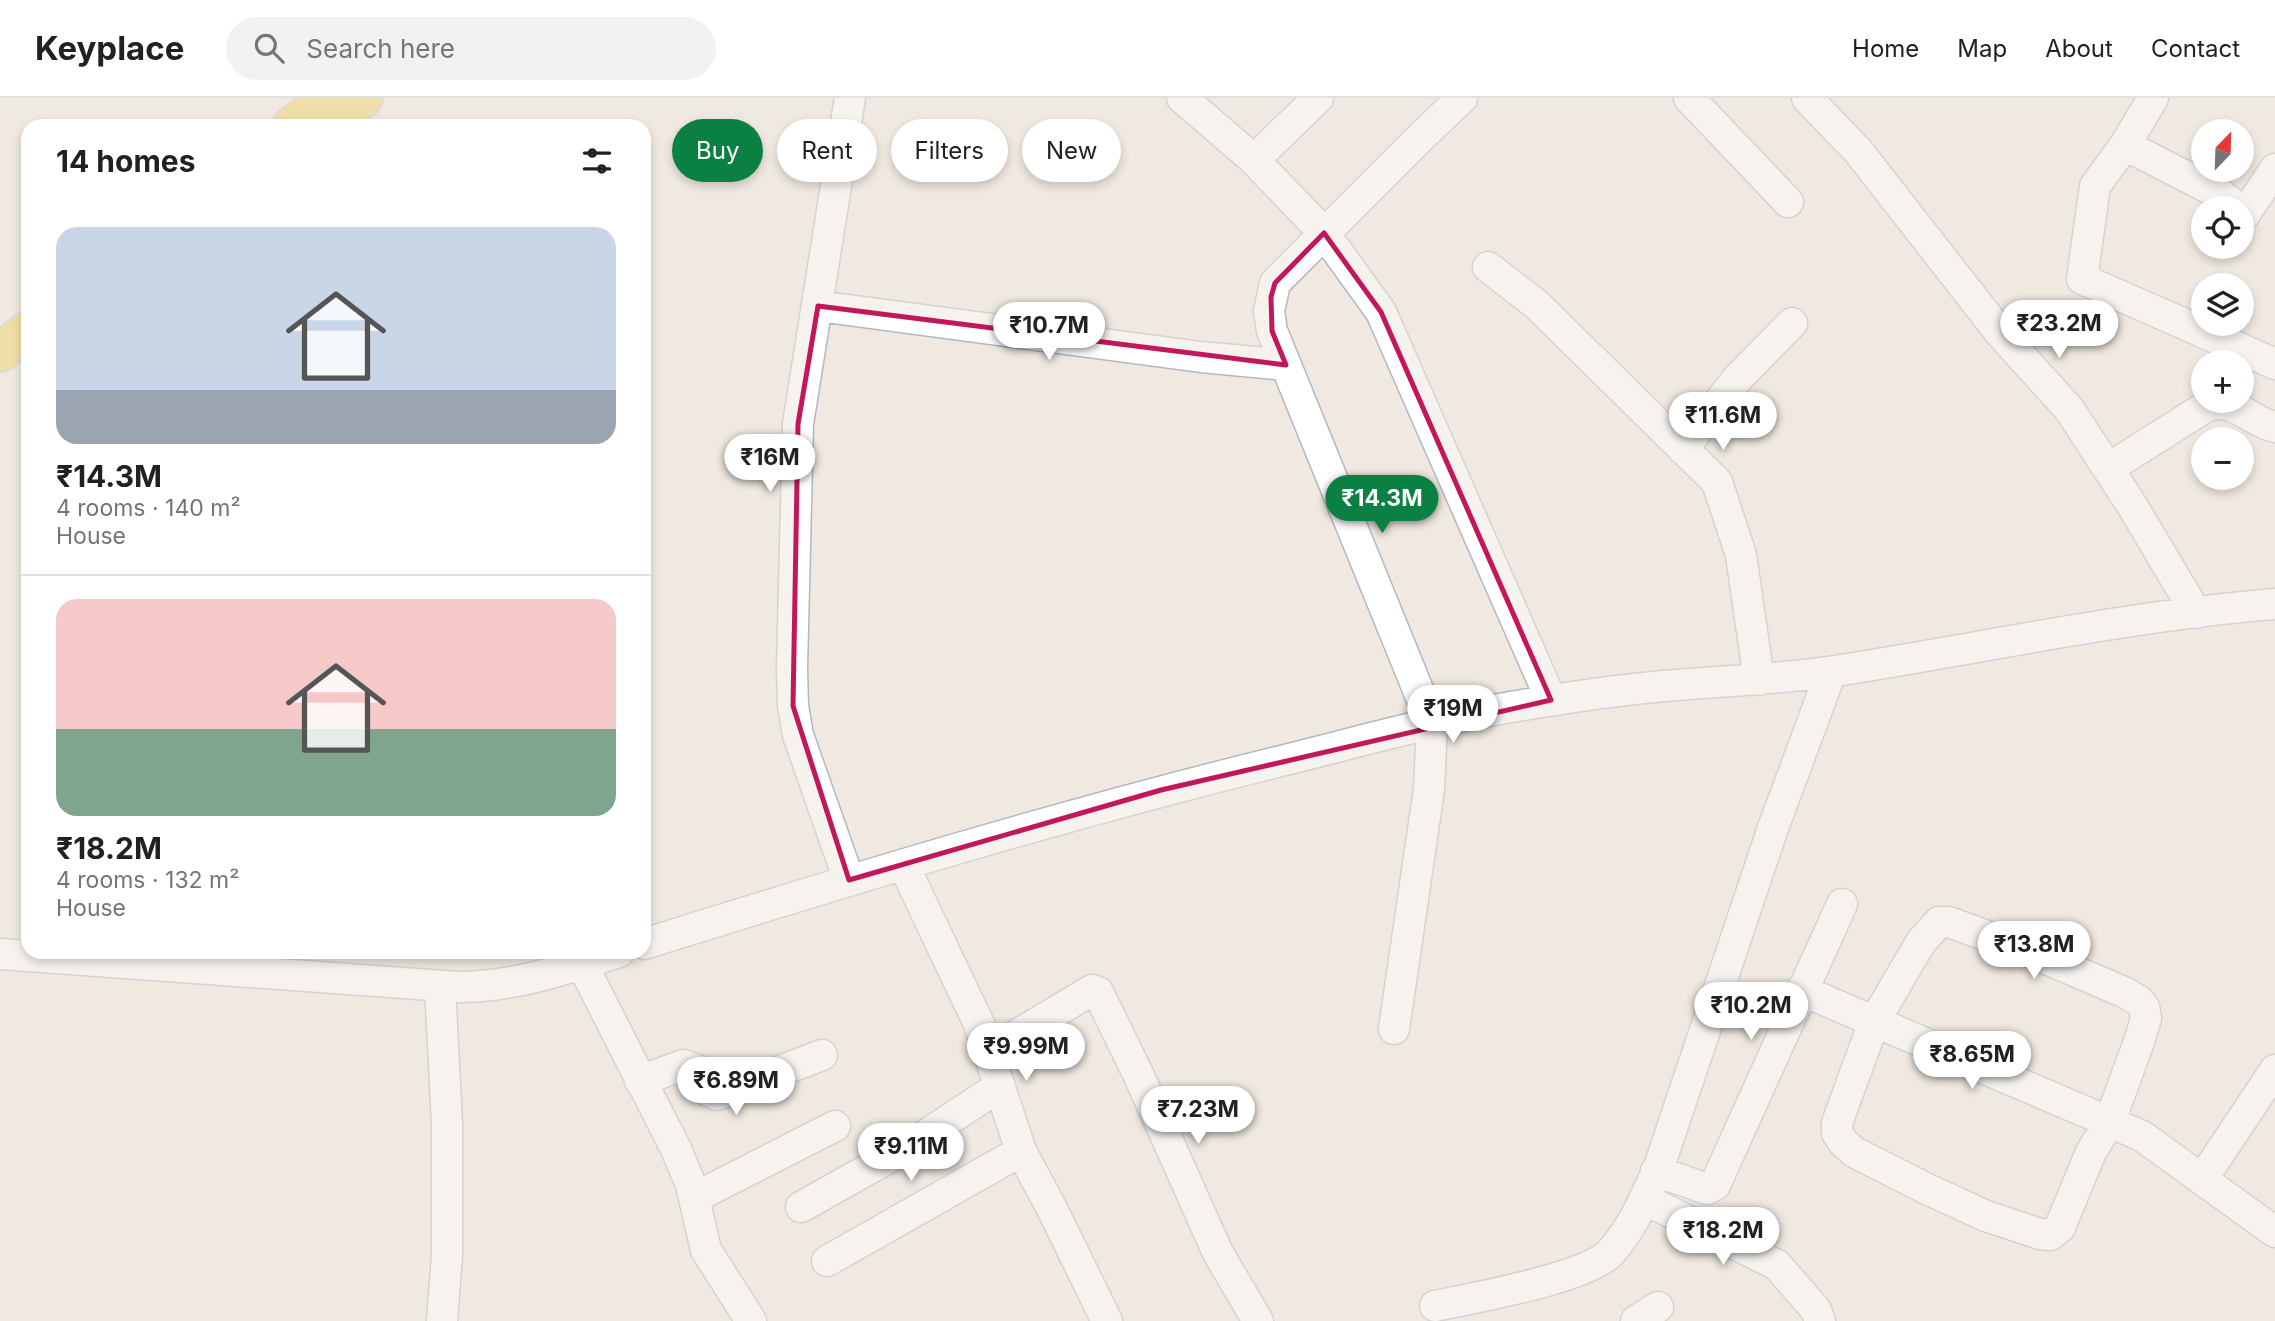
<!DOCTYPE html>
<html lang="en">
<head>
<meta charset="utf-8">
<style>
	body { margin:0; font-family:Inter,sans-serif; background:#f2f2f2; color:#202124; height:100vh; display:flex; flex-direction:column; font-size:26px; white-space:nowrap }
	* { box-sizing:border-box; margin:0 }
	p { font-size:23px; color:#757577 }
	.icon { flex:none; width:38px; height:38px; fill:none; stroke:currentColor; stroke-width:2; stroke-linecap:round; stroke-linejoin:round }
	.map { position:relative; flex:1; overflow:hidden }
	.drawer { position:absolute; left:21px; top:21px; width:630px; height:840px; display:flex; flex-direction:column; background:#fff; border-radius:21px; box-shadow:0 4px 10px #0003 }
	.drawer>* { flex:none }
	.hud { position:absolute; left:672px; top:21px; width:665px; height:63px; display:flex; gap:14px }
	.needle { width:46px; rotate:23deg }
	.fabs { position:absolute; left:2191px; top:21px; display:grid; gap:14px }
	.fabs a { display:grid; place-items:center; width:63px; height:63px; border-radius:50%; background:#fff; box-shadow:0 4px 10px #0003; font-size:35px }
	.price { position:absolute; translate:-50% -60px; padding:0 16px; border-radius:24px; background:#fff; color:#222; font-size:23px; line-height:46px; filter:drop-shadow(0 2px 4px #0008) }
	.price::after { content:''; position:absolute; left:50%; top:42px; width:21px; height:16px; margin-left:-10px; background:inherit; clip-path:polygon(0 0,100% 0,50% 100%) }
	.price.current { background:#0b8043; color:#fff }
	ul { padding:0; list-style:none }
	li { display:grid; align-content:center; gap:14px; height:371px; padding:0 35px }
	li+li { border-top:2px solid #e0e0e0 }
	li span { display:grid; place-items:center; height:217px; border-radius:21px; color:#555 }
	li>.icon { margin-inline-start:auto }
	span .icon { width:126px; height:126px; fill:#fffc; stroke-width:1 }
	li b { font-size:30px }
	h2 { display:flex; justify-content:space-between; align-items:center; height:84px; padding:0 35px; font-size:30px }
	.chip { padding:0 24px; border-radius:32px; background:#fff; box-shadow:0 4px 10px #0003; font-size:24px; line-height:63px }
	.chip.current { background:#0b8043; color:#fff }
	header { display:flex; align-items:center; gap:42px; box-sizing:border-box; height:98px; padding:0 35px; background:#fff; border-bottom:2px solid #e0e0e0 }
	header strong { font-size:33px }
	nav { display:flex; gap:38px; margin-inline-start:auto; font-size:24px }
	.search { width:490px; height:63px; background:#f2f2f2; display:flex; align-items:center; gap:18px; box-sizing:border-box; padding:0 24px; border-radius:38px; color:#757577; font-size:26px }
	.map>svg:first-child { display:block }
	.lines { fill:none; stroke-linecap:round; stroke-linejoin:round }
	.minor-casing { stroke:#b4b7c1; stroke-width:33 }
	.major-casing { stroke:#c9c9c9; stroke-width:42 }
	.minor { stroke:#fff; stroke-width:30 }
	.major { stroke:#f2d163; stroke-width:38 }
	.marked { fill:none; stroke:#c2185b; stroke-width:5; stroke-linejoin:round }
</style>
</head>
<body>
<header>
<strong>Keyplace</strong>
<div class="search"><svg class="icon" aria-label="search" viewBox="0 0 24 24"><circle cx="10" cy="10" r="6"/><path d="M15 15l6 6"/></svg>Search here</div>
<nav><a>Home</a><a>Map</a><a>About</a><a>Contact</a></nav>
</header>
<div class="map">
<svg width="2275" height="1223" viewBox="0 0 2275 1223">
	<rect width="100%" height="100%" fill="#efe9e1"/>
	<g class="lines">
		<g class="minor-casing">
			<path id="minor" d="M1182,0L1254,62L1324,135L1381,214L1551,602
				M1689,0L1788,104
				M1807,0L1858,53L2001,236L2069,311L2133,409L2196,515
				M2153,0L2125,47L2095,88L2082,181L2275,266
				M2125,47L2220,96L2238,110
				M1254,62L1318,0
				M2242,113L2245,116L2275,71
				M1488,169L1536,206L1717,384L1741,457L1759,582
				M818,208L1201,259L1286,267
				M1683,351L1737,281L1792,225
				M2109,370L2207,308C2238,300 2248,323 2275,329
				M904,768L979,926L1021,1053L1052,1111L1107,1223
				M849,782L798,637L793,608L792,570L798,326L850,0
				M1939,824H1949L2028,853L2126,895L2139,903L2144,909L2146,920L2140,941L2110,1023L2091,1054L2060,1129L2050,1137L2040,1136L1986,1118L1927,1091L1854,1054L1843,1044L1837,1035V1025L1874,924L1921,844Z
				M644,846C858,779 1072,714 1289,661C1357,644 1425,625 1494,612C1540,604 1587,596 1635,591C1701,583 1769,583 1835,573C1982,550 2127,518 2275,506
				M0,856L458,889C515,889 565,871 619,854
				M582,866L676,1051L691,1087L706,1152L751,1223
				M440,888L447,1026V1157L442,1223
				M1801,892L2142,1038L2275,1134
				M1394,931L1429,691L1432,626L1272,233L1269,213L1275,185L1424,36L1462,0
				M990,953L1092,892L1098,894L1139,978L1218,1155L1258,1223
				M640,983L683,967L697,972L708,993L717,997L822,957
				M1656,1073L1707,1091L1715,1087L1842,806
				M2203,1080L2275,972
				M694,1100L835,1028
				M1644,1101L1777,1167L1816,1212L1820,1223
				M801,1109L906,1050L1000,988
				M827,1163L1021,1053
				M1435,1208C1473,1200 1587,1180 1610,1155C1633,1130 1647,1096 1660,1066L1773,730L1831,574
				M1636,1223L1658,1209"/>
		</g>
		<g class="major-casing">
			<path id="major" d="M292,28L328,0
				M329,28L363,0
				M0,254L28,233"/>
		</g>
		<use href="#minor" class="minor"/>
		<use href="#major" class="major"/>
	</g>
	<path d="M0 0H2275V1223H0ZM1324,135L1381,214L1551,602L1161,692L849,782L793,608L798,326L818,208L1286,267L1272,233L1271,199L1275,185Z" fill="#efe9e1" fill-opacity=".55" fill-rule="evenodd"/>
	<path class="marked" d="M1324,135L1381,214L1551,602L1161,692L849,782L793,608L798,326L818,208L1286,267L1272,233L1271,199L1275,185Z"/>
</svg>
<div class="fabs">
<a><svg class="needle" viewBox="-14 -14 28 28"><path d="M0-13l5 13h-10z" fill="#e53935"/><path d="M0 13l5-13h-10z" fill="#757577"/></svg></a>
<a><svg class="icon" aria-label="locate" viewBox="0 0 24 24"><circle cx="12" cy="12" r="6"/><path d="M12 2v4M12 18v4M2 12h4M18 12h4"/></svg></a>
<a><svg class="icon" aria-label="layers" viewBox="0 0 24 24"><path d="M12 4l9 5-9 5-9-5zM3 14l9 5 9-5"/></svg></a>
<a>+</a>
<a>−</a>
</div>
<b class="price" style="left:2059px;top:262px">₹23.2M</b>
<b class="price" style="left:1049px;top:264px">₹10.7M</b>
<b class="price" style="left:1723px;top:354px">₹11.6M</b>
<b class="price" style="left:770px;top:396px">₹16M</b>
<b class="price current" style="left:1382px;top:437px">₹14.3M</b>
<b class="price" style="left:1453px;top:647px">₹19M</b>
<b class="price" style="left:2034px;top:883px">₹13.8M</b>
<b class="price" style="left:1751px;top:944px">₹10.2M</b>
<b class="price" style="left:1026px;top:985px">₹9.99M</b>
<b class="price" style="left:1972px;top:993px">₹8.65M</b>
<b class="price" style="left:736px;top:1019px">₹6.89M</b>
<b class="price" style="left:1198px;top:1048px">₹7.23M</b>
<b class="price" style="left:911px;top:1085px">₹9.11M</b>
<b class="price" style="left:1723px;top:1169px">₹18.2M</b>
<div class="hud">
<a class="chip current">Buy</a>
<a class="chip">Rent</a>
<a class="chip">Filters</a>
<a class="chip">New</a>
</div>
<section class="drawer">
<h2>14 homes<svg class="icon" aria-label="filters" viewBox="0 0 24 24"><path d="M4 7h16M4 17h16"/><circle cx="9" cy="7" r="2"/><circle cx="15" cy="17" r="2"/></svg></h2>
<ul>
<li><span style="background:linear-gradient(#c9d6e8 75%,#9aa5b1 0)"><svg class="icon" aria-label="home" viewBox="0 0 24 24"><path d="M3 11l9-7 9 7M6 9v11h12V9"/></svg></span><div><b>₹14.3M</b><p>4 rooms · 140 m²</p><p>House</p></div></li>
<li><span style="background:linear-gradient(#f6c9c9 60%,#7fa58c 0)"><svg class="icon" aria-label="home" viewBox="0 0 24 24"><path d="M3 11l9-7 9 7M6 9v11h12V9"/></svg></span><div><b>₹18.2M</b><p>4 rooms · 132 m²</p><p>House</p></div></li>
</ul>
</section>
</div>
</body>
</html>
